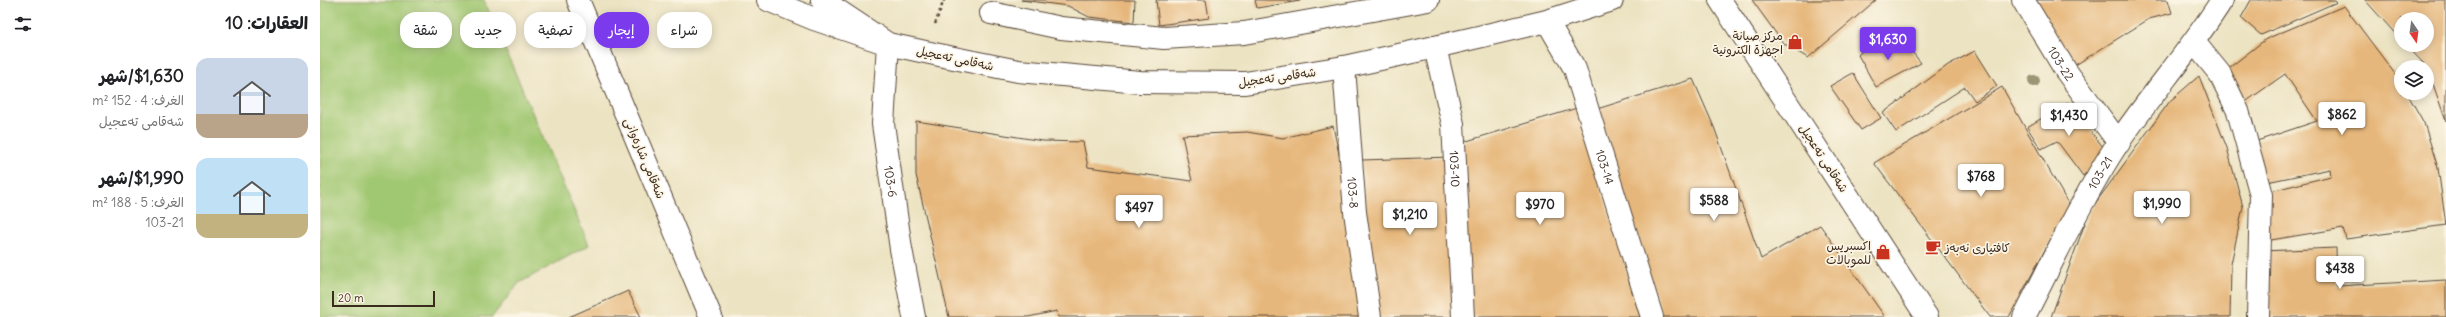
<!DOCTYPE html>
<html lang="ar">
<head>
<meta charset="utf-8">
<style>
	body { margin:0; font-family:Delius,"Playpen Sans Arabic",sans-serif; background:#f2f2f2; color:#202124; direction:rtl; height:100vh; display:flex; flex-direction:column; font-size:15px; white-space:nowrap }
	* { box-sizing:border-box; margin:0 }
	p { font-size:13px; color:#757577 }
	.icon { flex:none; width:22px; height:22px; fill:none; stroke:currentColor; stroke-width:2; stroke-linecap:round; stroke-linejoin:round }
	.map { position:relative; flex:1; overflow:hidden; direction:ltr }
	.panel { display:flex; flex-direction:column; background:#fff; width:320px }
	.panel>* { flex:none }
	.guide { position:absolute; left:12px; top:12px; width:380px; height:36px; direction:rtl; display:flex; gap:8px }
	.needle { width:26px; rotate:167deg }
	.tools { position:absolute; left:2074px; top:12px; display:grid; gap:8px }
	.tools a { display:grid; place-items:center; width:40px; height:40px; border-radius:50%; background:#fff; box-shadow:0 2px 10px #0003; font-size:20px }
	.scale { position:absolute; left:12px; bottom:10px; width:103px; box-sizing:border-box; padding-left:4px; border:2px solid #3b2a1e; border-top:0; font-size:11px; line-height:14px; white-space:nowrap; color:#3b2a1e; -webkit-text-stroke:3px #fcf5e5; paint-order:stroke }
	.price { position:absolute; translate:-50% -34px; padding:0 9px; border-radius:4px; background:#fff; color:#222; font-size:13px; line-height:26px; filter:drop-shadow(0 1px 2px #0008) }
	.price::after { content:''; position:absolute; left:50%; top:24px; width:12px; height:9px; margin-left:-6px; background:inherit; clip-path:polygon(0 0,100% 0,50% 100%) }
	.price.active { background:#7c3aed; color:#fff }
	ul { padding:0; list-style:none }
	li { display:flex; align-items:center; gap:12px; height:100px; padding:0 12px }
	li span { display:grid; place-items:center; flex:none; width:112px; height:80px; border-radius:12px; color:#555 }
	li>.icon { margin-inline-start:auto }
	span .icon { width:48px; height:48px; fill:#fffc; stroke-width:1 }
	li b { font-size:17px }
	h2 { display:flex; justify-content:space-between; align-items:center; height:48px; padding:0 12px; font-size:17px }
	.pill { padding:0 14px; border-radius:16px; background:#fff; box-shadow:0 2px 10px #0003; font-size:14px; line-height:36px }
	.pill.active { background:#7c3aed; color:#fff }
	main { display:flex; flex:1; min-height:0 }
	.map>svg:first-child { display:block }
	.green { fill:#a0c771; stroke:#6e7848 }
	.building { fill:#e6b77c }
	.lines { fill:none; stroke-linecap:round; stroke-linejoin:round }
	.pedestrian-casing { stroke:#564637; stroke-width:24 }
	.minor-casing { stroke:#564637; stroke-width:24 }
	.secondary-casing { stroke:#564637; stroke-width:24 }
	.primary-casing { stroke:#564637; stroke-width:24 }
	.path { stroke:#564637; stroke-width:2.5; stroke-dasharray:3 3; stroke-linecap:butt }
	.pedestrian { stroke:#fff; stroke-width:22 }
	.minor { stroke:#fff; stroke-width:22 }
	.secondary { stroke:#fff; stroke-width:22 }
	.primary { stroke:#fff; stroke-width:22 }
	.tree { fill:#9b9776 }
	.labels { text-anchor:middle; dominant-baseline:central; stroke-width:3.5; stroke-linejoin:round; paint-order:stroke }
	.poi-label { font-size:12px; fill:#3b2a1e; stroke:#fcf5e5; text-anchor:end }
	.street-label { font-size:12px; fill:#3b2a1e; stroke:#fcf5e5 }
</style>
</head>
<body>
<main>
<div class="map">
<svg width="2126" height="317" viewBox="0 0 2126 317">
	<rect width="100%" height="100%" fill="#fcf5e5"/>
	<filter id="ink" filterUnits="userSpaceOnUse"><feTurbulence type="fractalNoise" baseFrequency=".025" numOctaves="2"/><feDisplacementMap in="SourceGraphic" scale="8" xChannelSelector="R" yChannelSelector="G"/><feConvolveMatrix kernelMatrix="1 2 1 2 8 2 1 2 1" color-interpolation-filters="sRGB"/></filter>
	<filter id="wash" filterUnits="userSpaceOnUse"><feTurbulence type="fractalNoise" baseFrequency=".012" numOctaves="4" result="noise"/><feDisplacementMap in="SourceGraphic" scale="16" xChannelSelector="R" yChannelSelector="G"/><feGaussianBlur stdDeviation="0.9" result="paint"/><feColorMatrix in="noise" values="0 0 0 0 0 0 0 0 0 0 0 0 0 0 0 0 0 1.4 0 .05"/><feComposite in="paint" operator="in"/></filter>
	<g filter="url(#wash)">
		<rect width="100%" height="100%" fill="#ece3c2"/>
		<path class="green" d="M0,0H164L269,245L199,283L172,317H0Z"/>
		<g id="blocks">
			<path class="building" d="M701,0H815L814,22L769,17L748,6Z
				M836,0H886L889,18L839,25Z
				M935,0H980V1L937,8Z
				M1432,0H1556L1488,58L1463,43Z
				M1709,0H1848L1852,13L1829,19L1749,69Z
				M1931,0H2015L2017,2L1941,35L1921,18Z
				M2045,0H2126V121L2107,67L2086,45H2107V19H2081V40Z
				M2024,6L2081,82V93H2087L2104,123L2118,168L2126,225L2026,239L2023,228L1945,241L1947,192L2011,176L2010,169L1942,183L1931,143L1997,121L1965,74L1921,105L1905,71L1946,39Z
				M1581,38L1601,63L1556,87L1538,55L1553,41L1564,51Z
				M1655,51L1677,86L1655,101L1645,87L1576,132L1563,113L1628,65Z
				M1533,73L1561,118L1541,130L1510,86Z
				M1879,76L1907,148L1923,207L1911,264L1910,317H1731L1769,212L1850,101Z
				M1373,79L1394,127L1441,259L1500,225L1565,317H1343L1277,109Z
				M1682,87L1749,205L1689,317H1670L1554,163Z
				M1748,103L1787,152L1763,176L1737,141L1721,149L1707,127Z
				M1257,108L1320,317H1150L1140,143Z
				M596,121L723,141L763,142L768,167L872,181L862,135L927,132L963,138L1013,126L1025,183L1044,317H738L737,311L708,317H629L596,175Z
				M1131,157L1134,317H1057L1048,251L1042,160Z
				M2016,248L2017,286L2126,280V317H1943L1942,251Z
				M308,291L321,317H249Z"/>
		</g>
	</g>
	<g filter="url(#ink)">
		<use href="#blocks" fill-opacity="0" stroke="#564637" stroke-width="1"/>
		<g class="lines">
			<g class="pedestrian-casing">
				<g id="pedestrian">
					<path id="s1" d="M1703,0L1746,71L1799,143"/>
				</g>
			</g>
			<g class="minor-casing">
				<g id="minor">
					<path id="s2" d="M448,0L494,19L568,44L563,124L581,249L594,317"/>
					<path d="M502,0L568,44L624,56L698,71L820,82L925,83L1024,67L1115,47L1227,21L1292,0"/>
					<path d="M671,13L741,28L844,38L924,33L1108,0"/>
					<path id="s3" d="M1227,21L1255,69L1332,317"/>
					<path d="M1874,42L1900,74L1918,111L1941,195L1938,317"/>
					<path id="s4" d="M1115,47L1133,124L1143,317"/>
					<path id="s5" d="M1024,67L1035,212L1050,317"/>
					<path id="s6" d="M1704,317C1734,259 1762,198 1798,143C1831,94 1870,51 1902,0"/>
				</g>
			</g>
			<g class="secondary-casing">
				<path id="secondary" d="M1400,0L1607,317"/>
			</g>
			<g class="primary-casing">
				<path id="primary" d="M258,0L391,317"/>
			</g>
			<path class="path" d="M615,24L624,0"/>
			<use href="#pedestrian" class="pedestrian"/>
			<use href="#minor" class="minor"/>
			<use href="#secondary" class="secondary"/>
			<use href="#primary" class="primary"/>
		</g>
		<circle class="tree" cx="1714" cy="81" r="6"/>
	</g>
	<defs>
		<g id="shop-bare" transform="scale(1.2)"><path d="M-5-2.5h2.3a2.7 3.5 0 0 1 5.4 0H5L5.5 6h-11ZM-1.5-2.5h3a1.5 2.3 0 0 0-3 0Z" fill="#c8321e" stroke="#fcf5e5" stroke-width="2.5" paint-order="stroke"/></g>
		<g id="cafe-bare" transform="scale(1.2)"><path d="M-5.5-4.5H6V0H3Q3 3.5 0 3.5H-2.5Q-5.5 3.5-5.5 0ZM3-3.2v2h1.7v-2ZM-6 4.5H4V6H-6Z" fill="#c8321e" stroke="#fcf5e5" stroke-width="2.5" paint-order="stroke"/></g>
	</defs>
	<g fill-rule="evenodd">
		<use href="#shop-bare" x="1475" y="42"/>
		<use href="#cafe-bare" x="1613" y="247"/>
		<use href="#shop-bare" x="1563" y="252"/>
	</g>
	<g class="labels">
		<g class="poi-label">
			<text x="1463" y="35">مركز صيانة<tspan x="1463" dy="14">اجهزة الكترونية</tspan></text>
			<text x="1551" y="245">اكسبريس<tspan x="1551" dy="14">للموبالات</tspan></text>
			<text x="1625" y="247" text-anchor="start">کافتیاری نەبەز</text>
		</g>
		<g class="street-label">
			<text transform="translate(635 58) rotate(12)">شەقامی تەعجیل</text>
			<text stroke="none"><textPath href="#s1" startOffset="74">103-22</textPath></text>
			<text transform="translate(957 77) rotate(-8)">شەقامی تەعجیل</text>
			<text transform="translate(325 158) rotate(67)">شەقامی شارەوانی</text>
			<text transform="translate(1504 158) rotate(57)">شەقامی تەعجیل</text>
			<text stroke="none"><textPath href="#s3" startOffset="158">103-14</textPath></text>
			<text stroke="none"><textPath href="#s4" startOffset="124">103-10</textPath></text>
			<text stroke="none"><textPath href="#s6" startOffset="163">103-21</textPath></text>
			<text stroke="none"><textPath href="#s2" startOffset="266">103-6</textPath></text>
			<text stroke="none"><textPath href="#s5" startOffset="126">103-8</textPath></text>
		</g>
	</g>
</svg>
<div class="tools">
<a><svg class="needle" viewBox="-14 -14 28 28"><path d="M0-13l5 13h-10z" fill="#e53935"/><path d="M0 13l5-13h-10z" fill="#757577"/></svg></a>
<a><svg class="icon" aria-label="layers" viewBox="0 0 24 24"><path d="M12 4l9 5-9 5-9-5zM3 14l9 5 9-5"/></svg></a>
</div>
<div class="scale">20 m</div>
<b class="price active" style="left:1568px;top:61px">$1,630</b>
<b class="price" style="left:2022px;top:136px">$862</b>
<b class="price" style="left:1749px;top:137px">$1,430</b>
<b class="price" style="left:1661px;top:198px">$768</b>
<b class="price" style="left:1394px;top:222px">$588</b>
<b class="price" style="left:1842px;top:225px">$1,990</b>
<b class="price" style="left:1220px;top:226px">$970</b>
<b class="price" style="left:819px;top:229px">$497</b>
<b class="price" style="left:1090px;top:236px">$1,210</b>
<b class="price" style="left:2020px;top:290px">$438</b>
<div class="guide">
<a class="pill">شراء</a>
<a class="pill active">إيجار</a>
<a class="pill">تصفية</a>
<a class="pill">جديد</a>
<a class="pill">شقة</a>
</div>
</div>
<section class="panel">
<h2>العقارات: 10<svg class="icon" aria-label="filters" viewBox="0 0 24 24"><path d="M4 7h16M4 17h16"/><circle cx="9" cy="7" r="2"/><circle cx="15" cy="17" r="2"/></svg></h2>
<ul>
<li><span style="background:linear-gradient(#c9d6e8 70%,#b9a48a 0)"><svg class="icon" aria-label="home" viewBox="0 0 24 24"><path d="M3 11l9-7 9 7M6 9v11h12V9"/></svg></span><div><b>$1,630/شهر</b><p>الغرف: 4 · 152 m²</p><p>شەقامی تەعجیل</p></div></li>
<li><span style="background:linear-gradient(#bfe0f5 70%,#c2b280 0)"><svg class="icon" aria-label="home" viewBox="0 0 24 24"><path d="M3 11l9-7 9 7M6 9v11h12V9"/></svg></span><div><b>$1,990/شهر</b><p>الغرف: 5 · 188 m²</p><p>103-21</p></div></li>
</ul>
</section>
</main>
</body>
</html>
